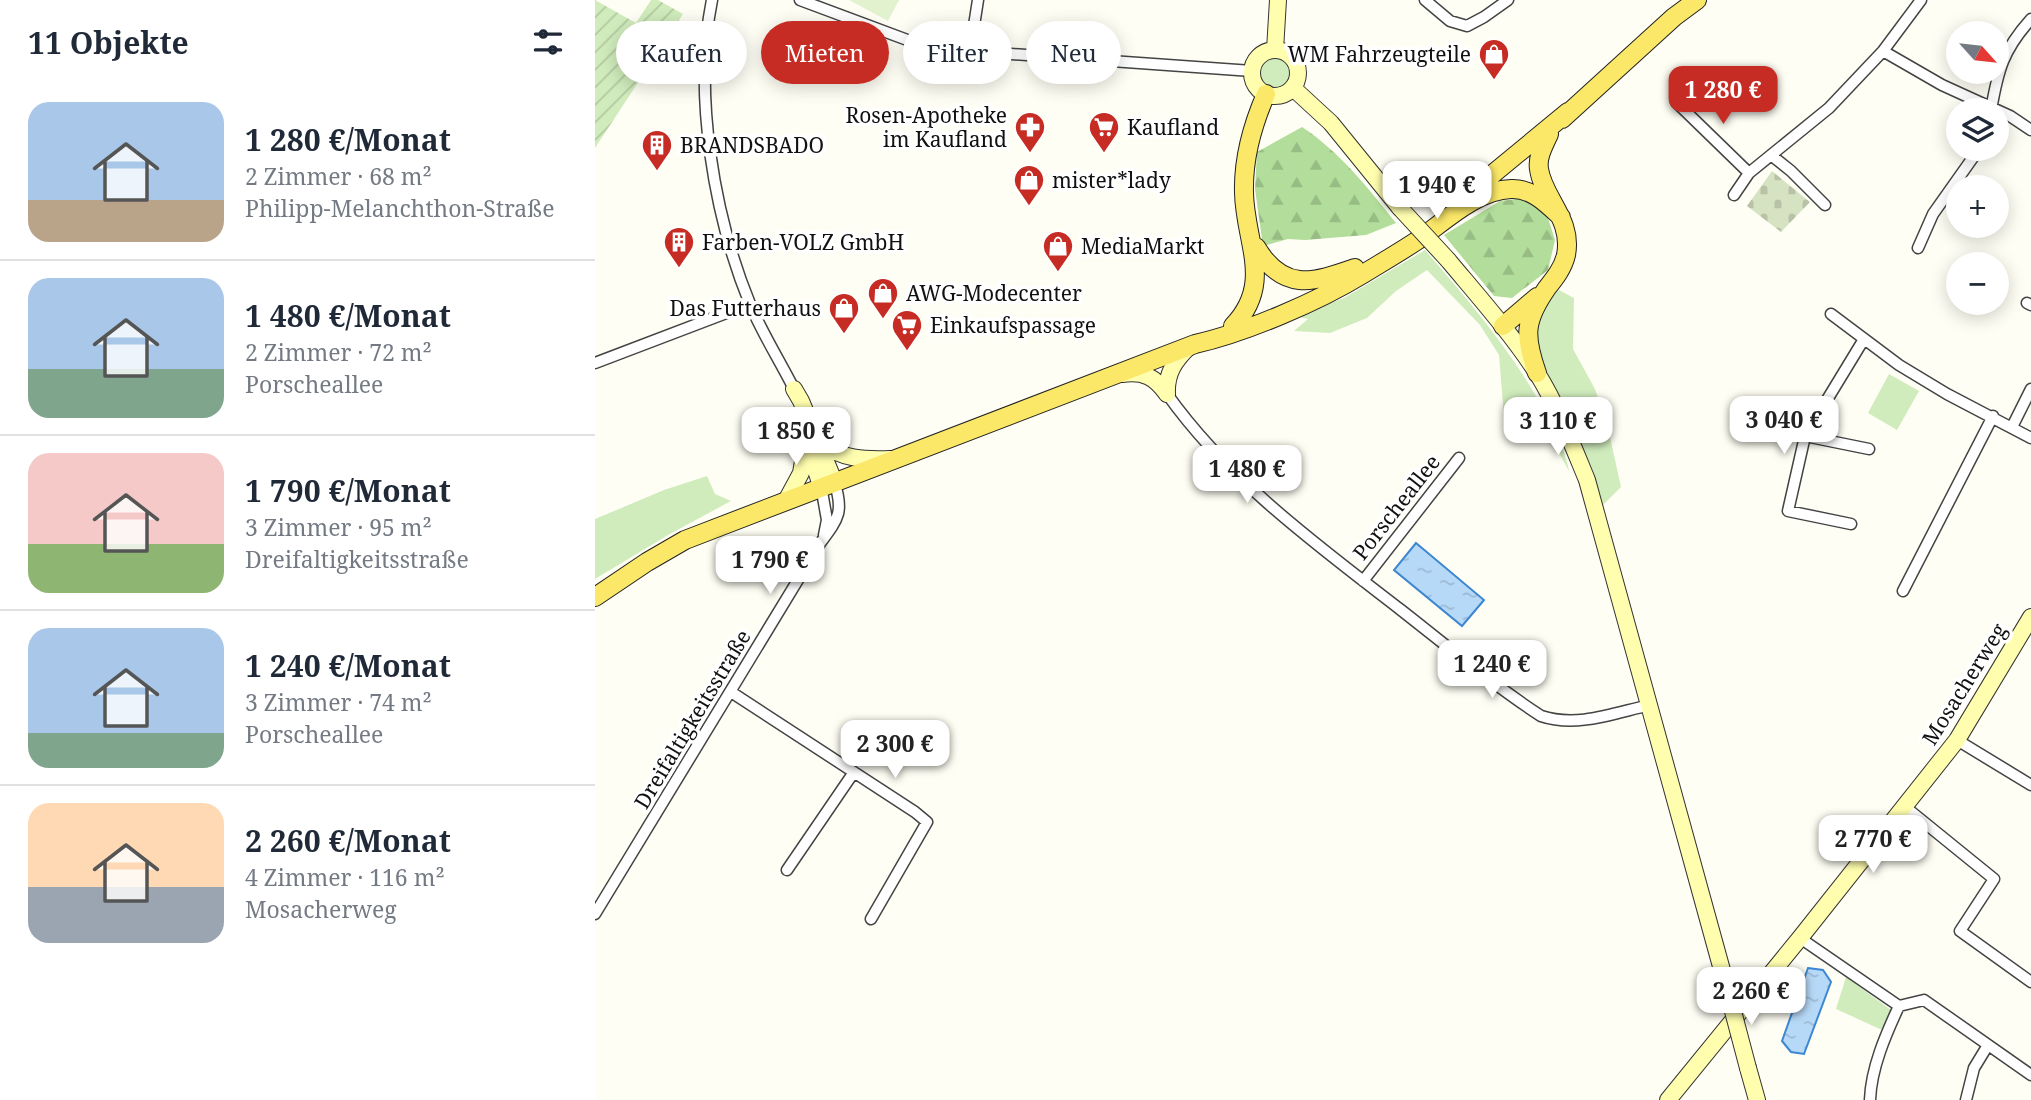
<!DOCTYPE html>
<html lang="de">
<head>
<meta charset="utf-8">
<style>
	body { margin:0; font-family:"Noto Serif",serif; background:#f6f6f7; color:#1f2937; height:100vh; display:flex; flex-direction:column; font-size:26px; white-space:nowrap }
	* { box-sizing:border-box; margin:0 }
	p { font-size:23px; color:#747a83 }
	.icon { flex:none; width:38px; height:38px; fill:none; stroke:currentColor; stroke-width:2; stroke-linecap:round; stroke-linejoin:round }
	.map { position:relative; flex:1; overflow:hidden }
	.panel { display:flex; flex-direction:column; background:#fff; width:595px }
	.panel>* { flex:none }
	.top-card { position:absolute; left:21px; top:21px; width:665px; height:63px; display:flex; gap:14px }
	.needle { width:46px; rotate:117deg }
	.buttons { position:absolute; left:1351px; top:21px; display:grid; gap:14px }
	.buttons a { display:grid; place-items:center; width:63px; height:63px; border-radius:50%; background:#fff; box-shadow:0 4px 18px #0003; font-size:35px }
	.price { position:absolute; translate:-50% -60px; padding:0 16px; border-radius:14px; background:#fff; color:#222; font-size:23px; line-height:46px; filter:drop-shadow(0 2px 4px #0008) }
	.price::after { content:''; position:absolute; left:50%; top:42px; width:21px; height:16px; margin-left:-10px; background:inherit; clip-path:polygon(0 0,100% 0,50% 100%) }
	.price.on { background:#c62c23; color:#fff }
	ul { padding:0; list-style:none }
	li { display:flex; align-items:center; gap:21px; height:175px; padding:0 28px }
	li+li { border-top:2px solid #e0e1e3 }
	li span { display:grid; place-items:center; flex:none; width:196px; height:140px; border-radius:21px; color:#555 }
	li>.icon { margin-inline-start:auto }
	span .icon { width:84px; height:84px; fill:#fffc; stroke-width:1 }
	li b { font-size:30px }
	h2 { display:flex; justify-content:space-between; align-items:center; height:84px; padding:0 28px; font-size:30px }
	.pill { padding:0 24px; border-radius:32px; background:#fff; box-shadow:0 4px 18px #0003; font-size:24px; line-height:63px }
	.pill.on { background:#c62c23; color:#fff }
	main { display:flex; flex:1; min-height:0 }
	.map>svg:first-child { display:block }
	.grass { fill:#d0ecbc }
	.forest { fill:url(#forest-firs) }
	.cemetery { fill:url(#cemetery-stones) }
	.garden { fill:url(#garden-furrows) }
	.pitch { fill:#e2f2ce }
	.water { fill:url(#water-ripples); stroke:#3c87d1; stroke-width:2 }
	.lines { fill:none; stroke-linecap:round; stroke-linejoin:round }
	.street-casing { stroke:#444; stroke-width:13 }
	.secondary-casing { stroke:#333; stroke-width:18 }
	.primary-casing { stroke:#222; stroke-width:20 }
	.street { stroke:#fff; stroke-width:10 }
	.secondary { stroke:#fffeaf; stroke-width:16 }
	.primary { stroke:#fbe768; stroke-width:18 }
	.secondary-bridge-casing { stroke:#333; stroke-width:18; stroke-linecap:butt }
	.secondary-bridge { stroke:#fffeaf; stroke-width:16 }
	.labels { text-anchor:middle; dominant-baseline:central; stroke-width:7; stroke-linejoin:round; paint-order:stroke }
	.poi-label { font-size:21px; fill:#111; stroke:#fff; text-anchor:start }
	.street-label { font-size:21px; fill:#111; stroke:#fff }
</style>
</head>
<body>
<main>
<section class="panel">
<h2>11 Objekte<svg class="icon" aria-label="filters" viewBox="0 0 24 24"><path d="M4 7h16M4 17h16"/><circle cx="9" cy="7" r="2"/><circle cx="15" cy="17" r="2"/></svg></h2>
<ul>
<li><span style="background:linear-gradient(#a9c7e8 70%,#b9a48a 0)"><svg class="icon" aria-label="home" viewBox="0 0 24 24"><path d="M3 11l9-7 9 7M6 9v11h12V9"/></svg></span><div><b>1 280 €/Monat</b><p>2 Zimmer · 68 m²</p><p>Philipp-Melanchthon-Straße</p></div></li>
<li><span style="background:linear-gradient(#a9c7e8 65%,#7fa58c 0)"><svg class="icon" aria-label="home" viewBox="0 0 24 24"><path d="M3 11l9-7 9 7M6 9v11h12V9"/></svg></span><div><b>1 480 €/Monat</b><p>2 Zimmer · 72 m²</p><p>Porscheallee</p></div></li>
<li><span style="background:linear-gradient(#f6c9c9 65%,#8fb573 0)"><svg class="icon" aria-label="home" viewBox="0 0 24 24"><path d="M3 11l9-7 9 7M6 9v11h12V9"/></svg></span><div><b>1 790 €/Monat</b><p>3 Zimmer · 95 m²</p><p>Dreifaltigkeitsstraße</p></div></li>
<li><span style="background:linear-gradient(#a9c7e8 75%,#7fa58c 0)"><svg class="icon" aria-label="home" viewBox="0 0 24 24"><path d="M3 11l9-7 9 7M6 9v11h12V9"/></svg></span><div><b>1 240 €/Monat</b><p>3 Zimmer · 74 m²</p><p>Porscheallee</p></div></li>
<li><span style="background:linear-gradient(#ffd9b3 60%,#9aa5b1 0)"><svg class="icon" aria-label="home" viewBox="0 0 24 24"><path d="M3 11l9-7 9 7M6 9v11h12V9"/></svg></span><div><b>2 260 €/Monat</b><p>4 Zimmer · 116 m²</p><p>Mosacherweg</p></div></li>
</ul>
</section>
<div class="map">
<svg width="1436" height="1100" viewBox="0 0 1436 1100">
	<defs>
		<pattern id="forest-firs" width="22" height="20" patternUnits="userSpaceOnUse" patternTransform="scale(1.75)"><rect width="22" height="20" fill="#b2dd9a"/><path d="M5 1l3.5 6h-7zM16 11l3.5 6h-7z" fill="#98bd84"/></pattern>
		<pattern id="cemetery-stones" width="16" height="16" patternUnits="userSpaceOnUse" patternTransform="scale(1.75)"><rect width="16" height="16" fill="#d6e3c3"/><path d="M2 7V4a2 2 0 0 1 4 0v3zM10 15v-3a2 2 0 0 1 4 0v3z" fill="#b7c2a6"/></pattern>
		<pattern id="garden-furrows" width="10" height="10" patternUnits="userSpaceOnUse" patternTransform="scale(1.75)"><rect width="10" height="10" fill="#d0ecbc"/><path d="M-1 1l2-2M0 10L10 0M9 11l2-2" fill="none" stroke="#b2c9a1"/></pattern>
		<pattern id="water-ripples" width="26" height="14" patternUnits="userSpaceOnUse" patternTransform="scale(1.75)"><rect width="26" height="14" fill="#b7d9f8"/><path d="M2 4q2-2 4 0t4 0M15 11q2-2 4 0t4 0" fill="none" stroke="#9cb9d4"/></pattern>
	</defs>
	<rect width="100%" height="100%" fill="#fffef4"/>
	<path class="grass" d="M664 74a17 17 0 1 1 34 0a17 17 0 1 1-34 0Z
		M830,250C877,305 925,360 957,426C964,441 971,454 974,471L955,437L938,433L909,417L904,355L885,325L832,270L801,291L772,318L735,333L699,331L713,319L700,316L749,298Z
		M964,290L979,298L978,349L1000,389L1013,428L1026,487L1008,505L955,381L940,335L951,303Z
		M1294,374L1324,391L1302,430L1273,413Z
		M112,476L120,494L136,501L73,535L0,579V519L69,490Z
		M1251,977L1296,1010L1287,1030L1241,1009Z"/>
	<path class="forest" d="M707,127C745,152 773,188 801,223L771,235L710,240L693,239L668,246L660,189L662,152Z
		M930,198L951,212L960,240L953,270L917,298L899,296L849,235L905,201Z"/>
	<path class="cemetery" d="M1177,171L1215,202L1186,232L1152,206Z"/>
	<path class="garden" d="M0,0L41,23L56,0H63L88,14L0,148Z"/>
	<path class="pitch" d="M254,0H304L293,21Z"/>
	<path class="water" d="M821,543L889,600L867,626L799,570Z
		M1213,968L1228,970L1236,982L1209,1054L1196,1052L1187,1041Z"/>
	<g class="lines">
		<g class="street-casing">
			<path id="street" d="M117,0C98,94 119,216 155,304C167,333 185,361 199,389
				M205,0L315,41L375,51L657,71
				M830,0L855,21L872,26L889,17L913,0
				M375,51L383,0
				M1288,51L1347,85L1415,116L1436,130
				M1081,102L1154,173
				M1396,110C1403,70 1408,50 1436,19
				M1176,155L1196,171L1230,205
				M1139,195L1154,173L1234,108L1288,51L1326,0
				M1323,248L1338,214L1384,149
				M1432,303L1436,305
				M1236,314L1304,365L1352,394L1436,438
				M0,363L155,304
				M572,394C634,481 722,545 806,610C852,646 897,684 946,716C982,728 1019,713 1055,705
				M1417,427L1436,389
				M1210,436L1274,449
				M226,486L232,520L229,535
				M1256,524L1193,511L1210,436L1269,339
				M768,581L864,458
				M1308,591L1398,416
				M136,692L320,812L332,822L276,919
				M1362,740L1436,785
				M1309,806L1399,879L1365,931L1436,982
				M192,870L259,772
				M0,914L226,542C244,518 249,511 239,481
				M1205,938L1304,1006L1329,1000L1436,1075
				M1275,1100C1276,1068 1291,1034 1304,1006
				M1371,1100L1379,1068L1393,1045"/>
		</g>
		<g class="secondary-casing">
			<path id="secondary" d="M680,50L683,0
				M657 73a23 23 0 1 1 46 0a23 23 0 1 1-46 0Z
				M698,88L736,123L805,208
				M853,260C883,296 916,333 942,373C963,407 977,444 992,480L1130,981
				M527,374C549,371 560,377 572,394
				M199,389L206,401L239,481
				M572,394C571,373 580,360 595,346
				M207,425L226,486
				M225,443C247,459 269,460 295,459
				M192,499L206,473L211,443
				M1153,1068L1162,1100
				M1073,1100L1205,938L1362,740L1436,617"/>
		</g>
		<g class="primary-casing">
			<path id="primary" d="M967,119L1079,17L1102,0
				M865,201L973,112
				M661,247C688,292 717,283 760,268
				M638,326C679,283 650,243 649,193C648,158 657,126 671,94
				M908,326L942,297
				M942,373C929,336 929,321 952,288C960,278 968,268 971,255C978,219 948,198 944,169C942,157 949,145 954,134
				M0,597L52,562L90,540L600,344C650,333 724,301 768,274C786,263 805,252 823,240C850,221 882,190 916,189C937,188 952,204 966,217"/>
		</g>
		<use href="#street" class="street"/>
		<use href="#secondary" class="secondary"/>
		<use href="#primary" class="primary"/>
		<g class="secondary-bridge-casing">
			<path id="secondary-bridge" d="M805,208L853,260
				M1130,981L1153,1068"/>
		</g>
		<use href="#secondary-bridge" class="secondary-bridge"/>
	</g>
	<defs>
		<g id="shop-pin" transform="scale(1.575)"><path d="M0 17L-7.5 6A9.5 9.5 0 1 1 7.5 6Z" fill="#c62c23" stroke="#fff"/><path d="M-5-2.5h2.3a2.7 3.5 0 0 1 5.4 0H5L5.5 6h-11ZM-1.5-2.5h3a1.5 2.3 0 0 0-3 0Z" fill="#fff"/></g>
		<g id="pharmacy-pin" transform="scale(1.575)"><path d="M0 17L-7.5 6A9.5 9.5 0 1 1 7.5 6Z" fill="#c62c23" stroke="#fff"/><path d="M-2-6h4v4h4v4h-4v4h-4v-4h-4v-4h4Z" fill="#fff"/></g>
		<g id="supermarket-pin" transform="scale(1.575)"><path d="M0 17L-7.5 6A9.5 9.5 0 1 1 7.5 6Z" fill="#c62c23" stroke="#fff"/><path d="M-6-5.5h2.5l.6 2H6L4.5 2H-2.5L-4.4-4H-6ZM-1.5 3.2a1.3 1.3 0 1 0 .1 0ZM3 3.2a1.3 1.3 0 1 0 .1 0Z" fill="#fff"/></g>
		<g id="building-pin" transform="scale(1.575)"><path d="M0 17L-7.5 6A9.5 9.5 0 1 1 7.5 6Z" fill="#c62c23" stroke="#fff"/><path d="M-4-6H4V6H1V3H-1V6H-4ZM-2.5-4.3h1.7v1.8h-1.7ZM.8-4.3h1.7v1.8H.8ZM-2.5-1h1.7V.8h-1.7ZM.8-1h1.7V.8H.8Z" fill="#fff"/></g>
	</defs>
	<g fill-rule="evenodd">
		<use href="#shop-pin" x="899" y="54"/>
		<use href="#pharmacy-pin" x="435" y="127"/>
		<use href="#supermarket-pin" x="509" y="127"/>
		<use href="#building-pin" x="62" y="145"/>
		<use href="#shop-pin" x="434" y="180"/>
		<use href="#building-pin" x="84" y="242"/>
		<use href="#shop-pin" x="463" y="246"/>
		<use href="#shop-pin" x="288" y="293"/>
		<use href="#shop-pin" x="249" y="308"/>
		<use href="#supermarket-pin" x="312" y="325"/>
	</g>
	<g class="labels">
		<g class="poi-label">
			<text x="876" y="54" text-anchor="end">WM Fahrzeugteile</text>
			<text x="412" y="115" text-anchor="end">Rosen-Apotheke<tspan x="412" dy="24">im Kaufland</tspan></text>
			<text x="532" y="127">Kaufland</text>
			<text x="85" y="145">BRANDSBADO</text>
			<text x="457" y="180">mister*lady</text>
			<text x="107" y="242">Farben-VOLZ GmbH</text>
			<text x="486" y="246">MediaMarkt</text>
			<text x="311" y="293">AWG-Modecenter</text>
			<text x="226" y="308" text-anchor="end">Das Futterhaus</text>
			<text x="335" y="325">Einkaufspassage</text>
		</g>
		<g class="street-label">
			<text transform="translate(801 507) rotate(-52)">Porscheallee</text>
			<text transform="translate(1369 684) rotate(-58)">Mosacherweg</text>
			<text transform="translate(97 719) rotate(-59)">Dreifaltigkeitsstraße</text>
		</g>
	</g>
</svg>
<div class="buttons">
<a><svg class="needle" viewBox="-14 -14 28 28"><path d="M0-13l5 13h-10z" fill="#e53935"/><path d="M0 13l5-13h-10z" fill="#747a83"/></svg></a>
<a><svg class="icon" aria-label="layers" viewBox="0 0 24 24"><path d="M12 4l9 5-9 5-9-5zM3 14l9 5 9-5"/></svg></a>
<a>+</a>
<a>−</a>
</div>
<b class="price on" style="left:1128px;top:126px">1 280 €</b>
<b class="price" style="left:842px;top:221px">1 940 €</b>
<b class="price" style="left:1189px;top:456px">3 040 €</b>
<b class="price" style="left:963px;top:457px">3 110 €</b>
<b class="price" style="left:201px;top:467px">1 850 €</b>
<b class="price" style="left:652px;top:505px">1 480 €</b>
<b class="price" style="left:175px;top:596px">1 790 €</b>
<b class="price" style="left:897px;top:700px">1 240 €</b>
<b class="price" style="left:300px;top:780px">2 300 €</b>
<b class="price" style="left:1278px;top:875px">2 770 €</b>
<b class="price" style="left:1156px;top:1027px">2 260 €</b>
<div class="top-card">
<a class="pill">Kaufen</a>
<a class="pill on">Mieten</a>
<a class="pill">Filter</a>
<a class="pill">Neu</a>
</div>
</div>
</main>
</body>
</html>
